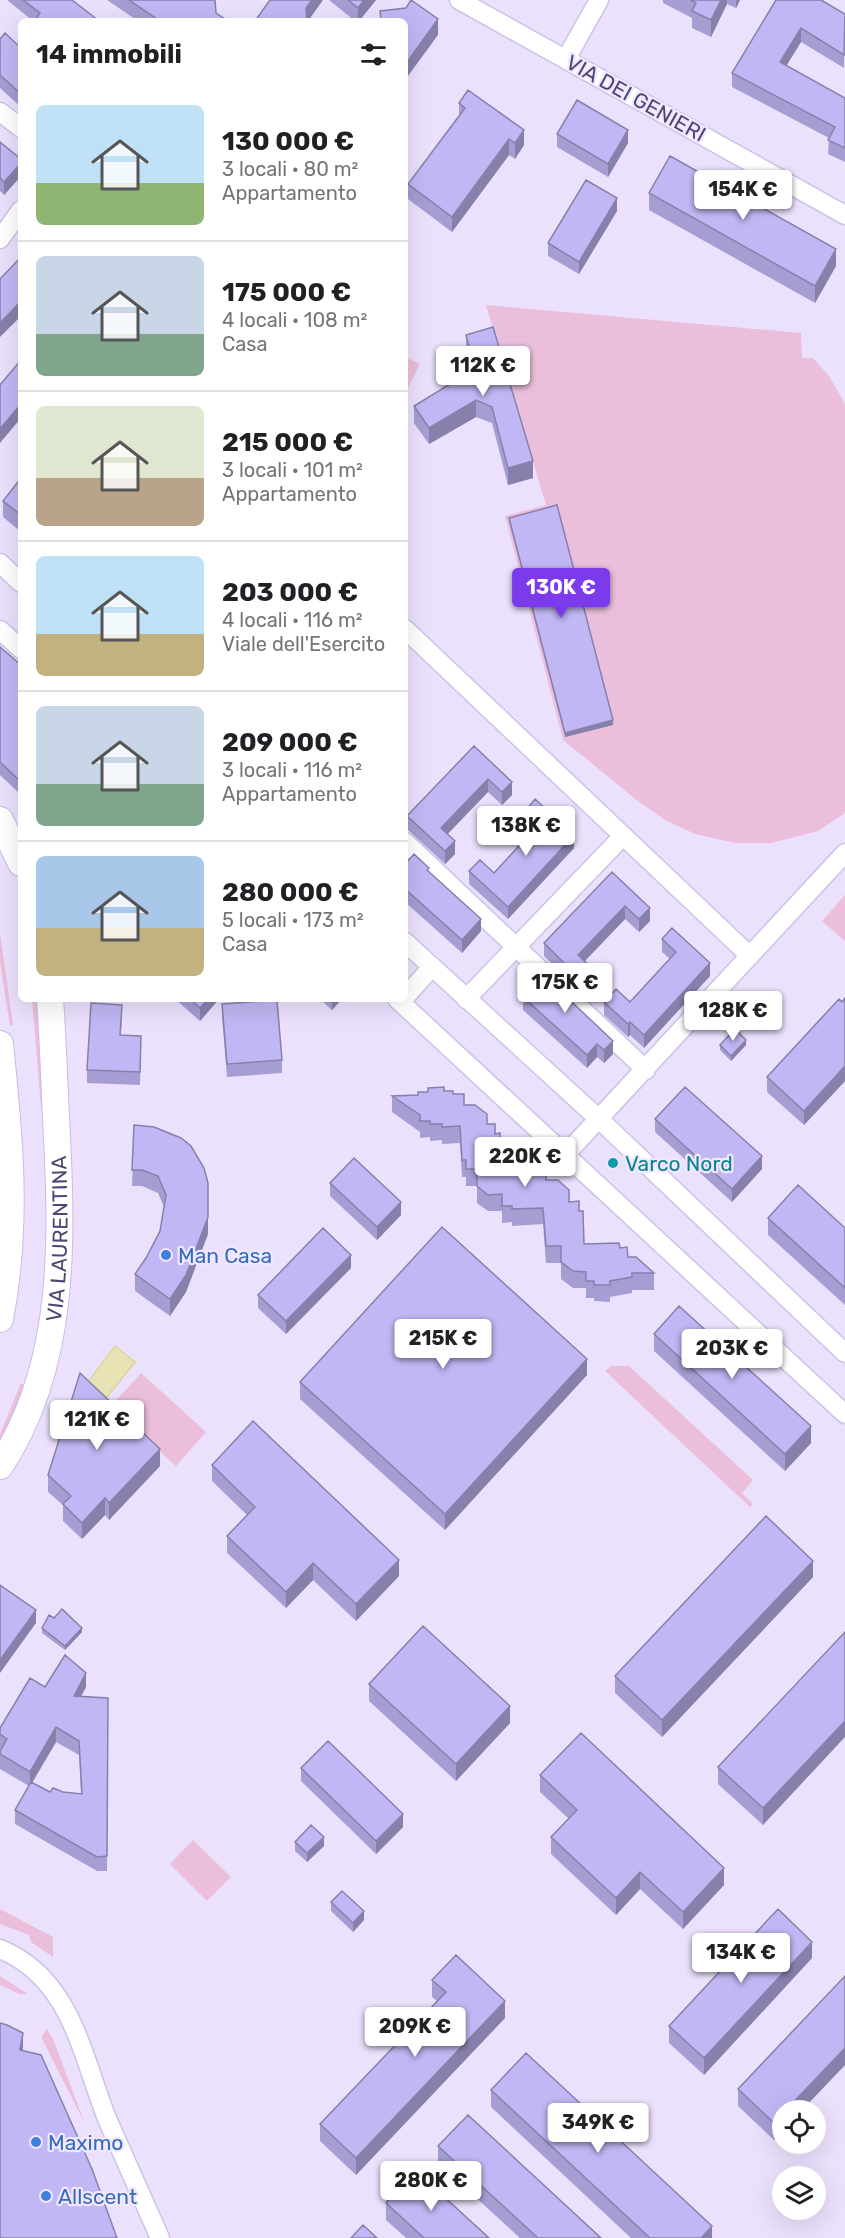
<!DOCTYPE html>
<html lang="it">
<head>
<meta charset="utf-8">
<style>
	body { margin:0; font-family:Rubik,sans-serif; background:#f6f6f6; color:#202124; height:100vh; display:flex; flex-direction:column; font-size:22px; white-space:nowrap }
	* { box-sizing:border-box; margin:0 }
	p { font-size:20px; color:#757577 }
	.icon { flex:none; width:33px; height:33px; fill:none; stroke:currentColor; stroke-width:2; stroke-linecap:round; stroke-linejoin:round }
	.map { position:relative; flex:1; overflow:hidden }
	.panel { position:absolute; left:18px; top:18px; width:390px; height:984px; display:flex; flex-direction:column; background:#fff; border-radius:9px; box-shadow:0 6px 24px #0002 }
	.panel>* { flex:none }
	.buttons { position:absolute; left:772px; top:2100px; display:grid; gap:12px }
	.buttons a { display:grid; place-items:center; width:54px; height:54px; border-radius:50%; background:#fff; box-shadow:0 6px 24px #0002; font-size:30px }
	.price { position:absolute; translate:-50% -51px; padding:0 14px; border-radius:6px; background:#fff; color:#222; font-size:20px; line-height:39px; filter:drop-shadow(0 2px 3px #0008) }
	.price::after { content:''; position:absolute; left:50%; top:36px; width:18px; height:14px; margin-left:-9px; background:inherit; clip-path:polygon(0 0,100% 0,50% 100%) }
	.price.active { background:#7c3aed; color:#fff }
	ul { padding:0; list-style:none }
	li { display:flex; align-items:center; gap:18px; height:150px; padding:0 18px }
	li+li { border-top:2px solid #e0e0e0 }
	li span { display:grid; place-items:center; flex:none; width:168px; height:120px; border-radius:9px; color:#555 }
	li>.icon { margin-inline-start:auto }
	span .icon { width:72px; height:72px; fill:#fffc; stroke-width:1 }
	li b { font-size:26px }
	h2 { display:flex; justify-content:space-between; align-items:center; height:72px; padding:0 18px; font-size:26px }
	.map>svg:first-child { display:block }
	.green { fill:#ebbfdb }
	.water { fill:#e8e3b5; stroke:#dad59b; stroke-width:1.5 }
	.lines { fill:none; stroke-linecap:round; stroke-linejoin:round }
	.minor-casing { stroke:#cbc2e7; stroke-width:21 }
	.secondary-casing { stroke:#c7bce9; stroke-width:28 }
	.minor { stroke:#fff; stroke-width:18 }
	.secondary { stroke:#fff; stroke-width:26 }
	.wall { fill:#a69dd2; fill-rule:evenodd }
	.shaded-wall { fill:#8780ab }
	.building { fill:#c1b7f4; stroke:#8780ab; stroke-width:1.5 }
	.culture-dot { fill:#0f9aa8; stroke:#f1e8ff; stroke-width:2 }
	.shop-dot { fill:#3f7fe0; stroke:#f1e8ff; stroke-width:2 }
	.labels { text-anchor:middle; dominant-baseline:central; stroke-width:4.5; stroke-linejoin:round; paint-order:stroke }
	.street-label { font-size:21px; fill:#4d4776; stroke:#f1e8ff }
	.culture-label { font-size:21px; fill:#0d838f; stroke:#f1e8ff; text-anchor:start }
	.shop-label { font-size:21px; fill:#366cbe; stroke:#f1e8ff; text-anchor:start }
</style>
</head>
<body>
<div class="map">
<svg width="845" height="2238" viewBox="0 0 845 2238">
	<rect width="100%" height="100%" fill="#ece1fd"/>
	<path class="green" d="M486,305L801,333L802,358H813L829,376L845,404V813L818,831L771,843H735L695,834L665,820L638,801L563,740L505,516L546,505Z
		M405,357L420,364L405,394Z
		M845,895V941L822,921Z
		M0,932L13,1025L10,1026L0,962Z
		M32,999H38L44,1108L41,1107Z
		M611,1366H629L753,1480L742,1493L753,1504L750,1507L605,1371Z
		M141,1373L206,1432L176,1466L110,1407Z
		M21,1383L26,1386L0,1443V1434Z
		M193,1840L231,1877L207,1901L170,1864Z
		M0,1909L53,1937V1957L31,1942L29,1935L0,1924Z
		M0,1976L28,1994H19L0,1985Z
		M47,2029L53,2039L85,2124L42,2039V2035Z"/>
	<path class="water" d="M115,1346L135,1362L107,1397L88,1382Z"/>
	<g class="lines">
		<g class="minor-casing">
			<path id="minor" d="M459,0L845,215
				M566,59L599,0
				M0,112L21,128
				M0,239L21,210
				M0,563L21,583
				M405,629L750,956
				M0,630L21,649
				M405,842L646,1070
				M405,942L600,1120L845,1353
				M405,997L432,967
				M397,999L845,1414
				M466,999L623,836
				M565,1155L845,853
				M0,1949C72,1978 82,2057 108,2121C125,2160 143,2199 160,2238"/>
		</g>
		<g class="secondary-casing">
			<g id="secondary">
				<path d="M0,820L21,863"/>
				<path d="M0,1044C10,1139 18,1225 0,1319"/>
				<path id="s1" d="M0,1466C68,1363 62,1235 56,1117C54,1078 53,1038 50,999"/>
			</g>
		</g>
		<use href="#minor" class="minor"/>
		<use href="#secondary" class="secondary"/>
	</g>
	<path class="wall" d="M7,0H72L99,21H33Z
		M107,0H215L216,13L228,21H138Z
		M329,0H376L359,21H355Z
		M663,0H740L736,8L727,4L711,37L692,28V18L663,3Z
		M824,0V1L845,14L844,68L801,42L786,66L845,98V162L828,154L829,138L732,87V73Z
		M0,39L21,48V107L0,88Z
		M459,103L524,145L515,159L509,155L452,232L408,199V184L459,116Z
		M557,134L628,143L608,177L557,147Z
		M0,142L21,159V176L4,195L0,191Z
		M649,193L836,266L815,303L649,210Z
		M617,211L579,274L548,256V243Z
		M466,335L533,478L508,485L492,423L476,417L429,444L414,423V406L471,371L466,352Z
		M21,478V532L3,517V501Z
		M509,518L613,725L565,737L509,522Z
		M0,647L21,665V795L0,775Z
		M474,746L512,795L502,805L488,792L447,834L455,854L445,864L407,829V816Z
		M526,810L574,848L508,919L469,884V871L494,873L533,830L526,823Z
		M405,864L481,931L462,953L405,902Z
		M612,872L650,921L639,932L625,919L585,961L592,981L581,993L544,956V943Z
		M662,939L710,976L644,1048L630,1035L628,1037L604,1015V1002H630L670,959L662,952Z
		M526,982L613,1054L604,1063L597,1057L587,1068L523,1010V997L526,995Z
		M845,998V1081L804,1125L767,1092V1077Z
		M175,999H219L200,1021Z
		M320,999H342L332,1010Z
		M222,1004L282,1060V1073L227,1077L222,1017Z
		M122,1018L121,1035L141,1049L140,1085L87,1083V1070Z
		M720,1045H746L731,1061L720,1050Z
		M444,1091L453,1094L487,1124L495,1134L501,1169L538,1171L579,1211L584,1244L620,1248L628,1257L654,1273V1290H632V1293L610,1297V1302L594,1301V1298H586V1288H573L561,1279V1263H546L543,1224L512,1226V1222L502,1223V1211H488L477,1203V1186H466V1177H462L460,1143L442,1144V1140L430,1141V1137L420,1138V1132L392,1112V1096L418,1095Z
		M655,1119L762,1169L732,1202L655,1132Z
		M134,1125L208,1234L186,1292L170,1316L135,1291V1274L146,1258L160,1231L164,1207L158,1193L142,1186H132Z
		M330,1183L401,1215L377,1240L330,1196Z
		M768,1218L845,1228V1305L768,1235Z
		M351,1268L286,1334L258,1308V1295Z
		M654,1334L811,1443L785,1471L654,1351Z
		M587,1375L445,1530L300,1399V1382Z
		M212,1465L399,1576L356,1621L313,1580L286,1608L227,1553V1536L247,1515L212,1481Z
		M160,1466L109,1520L105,1515L82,1539L63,1521V1505L48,1492V1475Z
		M813,1577L662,1737L615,1693V1676Z
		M42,1628L82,1632L65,1650L42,1633Z
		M845,1632L763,1825L718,1784V1767Z
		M369,1684L510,1723L456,1781L369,1701Z
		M45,1687H86L81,1696L108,1698L107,1871H97L15,1824V1810L29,1786L0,1769V1751L1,1749L0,1748V1728ZM56,1742L79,1755L81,1794L50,1792L32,1783Z
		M301,1768L403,1827L376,1854L301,1781Z
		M540,1775L724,1885L683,1929L640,1889L616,1915L551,1854V1837L569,1819L540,1792Z
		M295,1842L324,1846L307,1862L295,1851Z
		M331,1902L364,1920L353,1932L331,1911Z
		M812,1958L704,2075L669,2043V2026Z
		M432,1980L505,2018L356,2175L320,2141V2124L437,2001L432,1997Z
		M845,2065L802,2110H783V2130L774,2140L738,2106V2089Z
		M491,2090L712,2238H631L491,2107Z
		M438,2146L601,2238H520L438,2163Z
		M386,2203L489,2238H406L386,2220Z"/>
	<path class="shaded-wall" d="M312,0H323L308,21H306V8Z
		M364,0H376L359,21H358V8Z
		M721,0H727V4L711,37V20Z
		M736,0H740L736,8Z
		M438,19V35L405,80V65Z
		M801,28V42L780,76V62Z
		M524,130V145L515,159V143Z
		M628,130V143L608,177V164Z
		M509,139V155L452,232V217Z
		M21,163V176L4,195V182Z
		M617,198V211L579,274V262Z
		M836,249V266L815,303V286Z
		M21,301V316L0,337V323Z
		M476,400V417L429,444V428Z
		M21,404V418L0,443V429Z
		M533,461V478L508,485V468Z
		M613,720V725L565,737V733Z
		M488,779V792L441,841V828Z
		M512,782V795L502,805V792Z
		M574,835V848L508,919V907Z
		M455,841V854L445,864V851Z
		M625,906V919L578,968V955Z
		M650,908V921L639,932V919Z
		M481,919V931L462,953V940Z
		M710,963V976L644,1048V1035Z
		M592,968V981L581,993V980Z
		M208,999H219L200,1021V1008Z
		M332,999H342L332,1010Z
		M630,1022V1035L628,1037V1024Z
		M746,1040V1045L731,1061V1056Z
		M613,1041V1054L604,1063V1050Z
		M597,1044V1057L587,1068V1055Z
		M845,1066V1081L804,1125V1111Z
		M762,1156V1169L732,1202V1189Z
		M208,1183V1234L186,1292L170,1316V1299Z
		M401,1202V1215L377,1240V1227Z
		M351,1255V1268L286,1334V1321Z
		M587,1359V1375L445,1530V1514Z
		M811,1426V1443L785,1471V1454Z
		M160,1449V1466L109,1520V1503Z
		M105,1498V1515L82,1539V1523Z
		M399,1560V1576L356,1621V1604Z
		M813,1561V1577L662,1737V1720Z
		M313,1563V1580L286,1608V1592Z
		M36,1610V1623L0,1673V1660Z
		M82,1628V1632L65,1650V1646Z
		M86,1673V1687L74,1710V1696Z
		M510,1706V1723L456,1781V1764Z
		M845,1721V1737L763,1825V1808Z
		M56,1727V1742L30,1786V1772Z
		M403,1814V1827L376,1854V1841Z
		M324,1837V1846L307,1862V1853Z
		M724,1868V1885L683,1929V1912Z
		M640,1872V1889L616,1915V1898Z
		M364,1911V1920L353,1932V1923Z
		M812,1942V1958L704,2075V2058Z
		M505,2001V2018L356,2175V2158Z
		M23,2033V2050L20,2067V2050Z
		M845,2048V2065L802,2110H786Z
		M783,2113V2130L774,2140V2123Z
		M712,2226V2238H701Z"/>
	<path class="building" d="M23,0H72L99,21H42L37,17L40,13Z
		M129,0H215L216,13L228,21H160Z
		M270,0H312L306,8L307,21H255Z
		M348,0H364L358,8Z
		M411,0L438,19L405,65V21H381L380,11L406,8Z
		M691,0H721L711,20L692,11L696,3Z
		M776,0H821L845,14L844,55L801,28L780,62L845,98V148L828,140L835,127L732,73Z
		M5,33L21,48V94L0,75V39Z
		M468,90L524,130L515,143L509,139L452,217L408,184L465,108L459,103Z
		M577,100L628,130L608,164L557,134Z
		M0,142L21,159V163L4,182L0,178Z
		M670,156L836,249L815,286L649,193Z
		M586,180L617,198L579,262L548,243Z
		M21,257V301L0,323V279Z
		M493,327L533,461L508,468L492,407L476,400L429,428L414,406L475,369L466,335Z
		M21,360V404L0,429V385Z
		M21,478V515L3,501Z
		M557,505L613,720L565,733L509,518Z
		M0,647L21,665V782L0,762Z
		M474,746L512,782L502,792L488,779L441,828L455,841L445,851L407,816Z
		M535,799L574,835L508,907L469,871L480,860L494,873L540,823L526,810Z
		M414,854L429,868L427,870L481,919L462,940L405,889V864Z
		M612,872L650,908L639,919L625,906L578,955L592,968L581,980L544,943Z
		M672,928L710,963L644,1035L630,1022L628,1024L604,1002L616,989L630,1002L676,952L662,939Z
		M537,969L613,1041L604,1050L597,1044L587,1055L523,997L532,988L526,982Z
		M845,998V1066L804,1111L767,1077L839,999L842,1002Z
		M190,999H208L200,1008Z
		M277,1000L282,1060L227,1064L222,1004Z
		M91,1003L122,1005L120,1035L141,1036L140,1072L87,1070Z
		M735,1029L746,1040L731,1056L720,1045Z
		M444,1087V1091H453V1094H464V1105H475L487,1114V1124H495V1134L500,1133L501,1169L537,1167L538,1171H546V1180H558L569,1190V1202L579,1201V1211H583L584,1244L619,1243L620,1248L627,1247L628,1257H636L654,1273H632V1277L610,1281V1285H594V1281H586V1272L573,1271L561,1262V1246H546L543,1208L512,1209V1206H502V1194L488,1195L477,1186V1169H466V1160H462L460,1126L442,1127V1124H430V1121H420V1115L392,1096L418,1095V1092H428V1088Z
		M685,1087L762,1156L732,1189L655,1119Z
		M134,1125L154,1127L181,1138L191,1146L204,1168L208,1183V1217L186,1275L170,1299L135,1274L146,1258L160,1231L166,1195L158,1176L142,1170H132Z
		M354,1158L401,1202L377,1227L330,1183Z
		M798,1185L845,1228V1288L768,1218Z
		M442,1227L587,1359L445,1514L300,1382Z
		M323,1228L351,1255L286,1321L258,1295Z
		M679,1306L811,1426L785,1454L654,1334Z
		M80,1373L160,1449L109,1503L105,1498L82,1523L63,1504L71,1496L48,1475Z
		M253,1421L399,1560L356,1604L313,1563L286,1592L227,1536L255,1507L212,1465Z
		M766,1516L813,1561L662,1720L615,1676Z
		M0,1585L36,1610L0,1660Z
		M62,1609L82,1628L65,1646L42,1628L49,1615L54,1618Z
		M423,1626L510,1706L456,1764L369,1684Z
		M845,1632V1721L763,1808L718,1767Z
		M65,1655L86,1673L74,1696L108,1698L107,1856L97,1857L15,1810L31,1782L50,1792L53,1788L63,1792L82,1794L79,1741L56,1727L30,1772L0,1754V1751L7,1739L0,1734V1728L30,1678L45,1687Z
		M581,1733L724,1868L683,1912L640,1872L616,1898L551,1837L577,1810L540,1775Z
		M328,1741L403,1814L376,1841L301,1768Z
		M311,1825L324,1837L307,1853L295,1842Z
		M342,1891L364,1911L353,1923L331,1902Z
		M778,1909L812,1942L704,2058L669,2026Z
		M456,1955L505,2001L356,2158L320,2124L446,1992L432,1980Z
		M845,1976V2048L786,2110H783V2113L774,2123L738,2089Z
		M0,2023L7,2025L23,2033L20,2050L41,2055L92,2169L117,2238H0Z
		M526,2053L712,2226L701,2238H650L491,2090Z
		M468,2115L601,2238H538L438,2146Z
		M416,2171L489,2238H424L386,2203Z
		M363,2225L377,2238H351Z"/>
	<circle class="culture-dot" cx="613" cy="1163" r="6"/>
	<g class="shop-dot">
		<circle cx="166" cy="1255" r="6"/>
		<circle cx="36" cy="2142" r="6"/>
		<circle cx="46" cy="2196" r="6"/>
	</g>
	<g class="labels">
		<g class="street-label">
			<text transform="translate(636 98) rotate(29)">VIA DEI GENIERI</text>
			<text stroke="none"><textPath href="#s1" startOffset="238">VIA LAURENTINA</textPath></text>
		</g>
		<g class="culture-label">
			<text x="625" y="1163">Varco Nord</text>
		</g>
		<g class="shop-label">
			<text x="178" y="1255">Man Casa</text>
			<text x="48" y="2142">Maximo</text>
			<text x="58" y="2196">Allscent</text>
		</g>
	</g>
</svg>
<div class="buttons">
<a><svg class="icon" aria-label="locate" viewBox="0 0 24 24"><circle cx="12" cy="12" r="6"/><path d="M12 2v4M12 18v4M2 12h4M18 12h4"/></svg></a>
<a><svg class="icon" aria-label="layers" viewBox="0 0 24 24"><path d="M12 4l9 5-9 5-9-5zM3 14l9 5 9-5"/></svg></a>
</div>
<b class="price" style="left:743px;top:221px">154K €</b>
<b class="price" style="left:483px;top:397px">112K €</b>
<b class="price active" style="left:561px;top:619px">130K €</b>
<b class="price" style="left:526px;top:857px">138K €</b>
<b class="price" style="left:565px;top:1014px">175K €</b>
<b class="price" style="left:733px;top:1042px">128K €</b>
<b class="price" style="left:525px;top:1188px">220K €</b>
<b class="price" style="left:443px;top:1370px">215K €</b>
<b class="price" style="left:732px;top:1380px">203K €</b>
<b class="price" style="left:97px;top:1451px">121K €</b>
<b class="price" style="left:741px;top:1984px">134K €</b>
<b class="price" style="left:415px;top:2058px">209K €</b>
<b class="price" style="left:598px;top:2154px">349K €</b>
<b class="price" style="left:431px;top:2212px">280K €</b>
<section class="panel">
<h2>14 immobili<svg class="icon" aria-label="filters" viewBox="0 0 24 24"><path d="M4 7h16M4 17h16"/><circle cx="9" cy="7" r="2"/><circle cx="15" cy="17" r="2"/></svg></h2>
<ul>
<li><span style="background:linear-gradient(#bfe0f5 65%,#8fb573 0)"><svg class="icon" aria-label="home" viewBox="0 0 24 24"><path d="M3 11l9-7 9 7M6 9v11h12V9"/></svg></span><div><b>130 000 €</b><p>3 locali · 80 m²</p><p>Appartamento</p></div></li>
<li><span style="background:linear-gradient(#c9d6e8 65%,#7fa58c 0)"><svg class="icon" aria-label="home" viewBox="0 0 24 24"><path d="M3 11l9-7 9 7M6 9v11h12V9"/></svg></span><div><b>175 000 €</b><p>4 locali · 108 m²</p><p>Casa</p></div></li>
<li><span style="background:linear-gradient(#dfe7d0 60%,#b9a48a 0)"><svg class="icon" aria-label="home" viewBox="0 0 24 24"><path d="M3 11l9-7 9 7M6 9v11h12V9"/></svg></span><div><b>215 000 €</b><p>3 locali · 101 m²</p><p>Appartamento</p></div></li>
<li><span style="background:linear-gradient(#bfe0f5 65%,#c2b280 0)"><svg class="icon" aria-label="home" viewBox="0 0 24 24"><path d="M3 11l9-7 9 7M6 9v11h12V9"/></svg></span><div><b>203 000 €</b><p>4 locali · 116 m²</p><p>Viale dell'Esercito</p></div></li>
<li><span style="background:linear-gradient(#c9d6e8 65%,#7fa58c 0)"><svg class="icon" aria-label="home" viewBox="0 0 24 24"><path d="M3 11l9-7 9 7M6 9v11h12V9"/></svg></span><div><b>209 000 €</b><p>3 locali · 116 m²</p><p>Appartamento</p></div></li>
<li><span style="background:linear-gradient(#a9c7e8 60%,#c2b280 0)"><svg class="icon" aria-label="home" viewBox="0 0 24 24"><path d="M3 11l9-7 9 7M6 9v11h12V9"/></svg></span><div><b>280 000 €</b><p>5 locali · 173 m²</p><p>Casa</p></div></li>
</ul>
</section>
</div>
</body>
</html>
